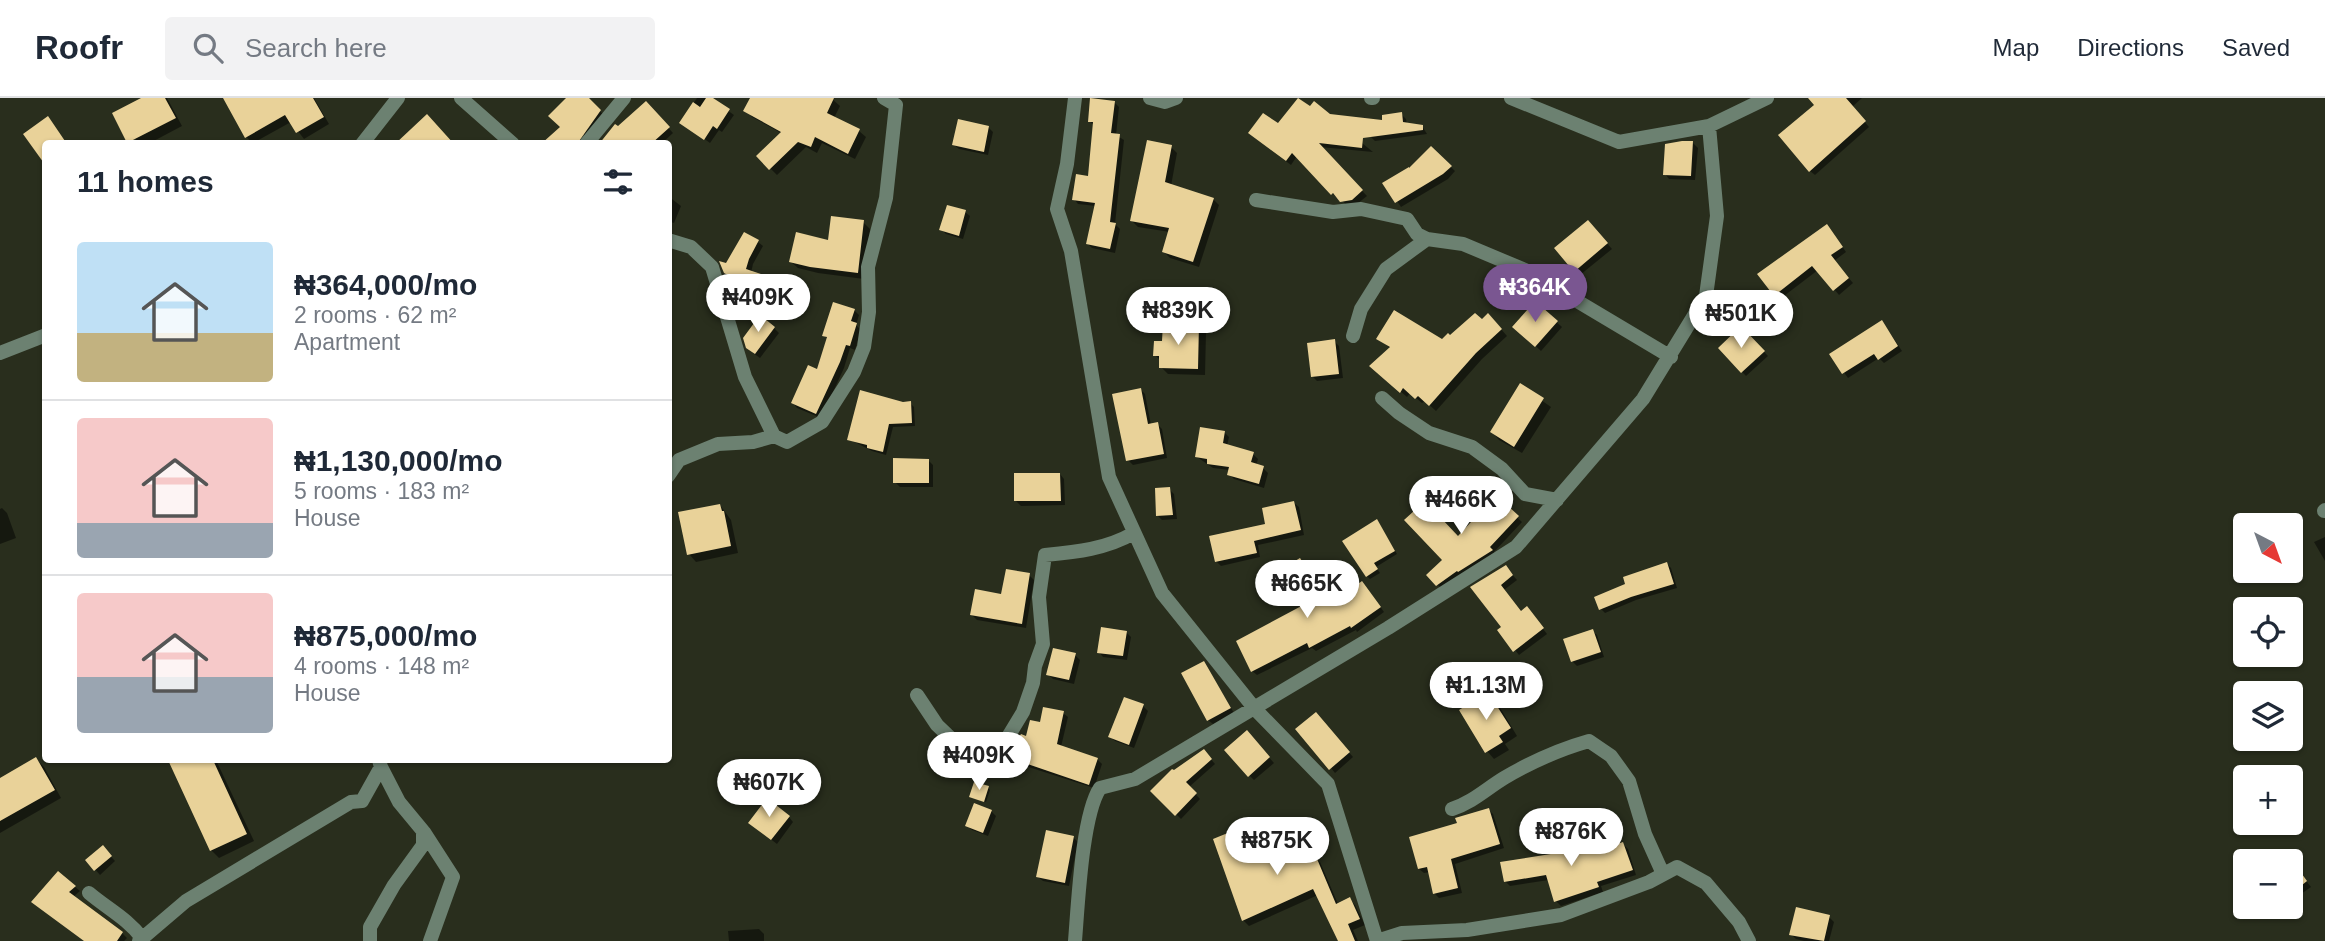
<!DOCTYPE html>
<html lang="en">
<head>
<meta charset="utf-8">
<style>
	body { margin:0; font-family:Helvetica,sans-serif; background:#f2f2f3; color:#1f2937; height:100vh; display:flex; flex-direction:column; font-size:26px; white-space:nowrap }
	* { box-sizing:border-box; margin:0 }
	p { font-size:23px; color:#747a83 }
	.icon { flex:none; width:38px; height:38px; fill:none; stroke:currentColor; stroke-width:2; stroke-linecap:round; stroke-linejoin:round }
	.map { position:relative; flex:1; overflow:hidden }
	.panel { position:absolute; left:42px; top:42px; width:630px; height:623px; display:flex; flex-direction:column; background:#fff; border-radius:7px; box-shadow:0 2px 5px #0004 }
	.panel>* { flex:none }
	.needle { width:46px; rotate:139deg }
	.controls { position:absolute; left:2233px; top:415px; display:grid; gap:14px }
	.controls a { display:grid; place-items:center; width:70px; height:70px; border-radius:7px; background:#fff; box-shadow:0 2px 5px #0004; font-size:35px }
	.price { position:absolute; translate:-50% -60px; padding:0 16px; border-radius:24px; background:#fff; color:#222; font-size:23px; line-height:46px; filter:drop-shadow(0 2px 4px #0008) }
	.price::after { content:''; position:absolute; left:50%; top:42px; width:21px; height:16px; margin-left:-10px; background:inherit; clip-path:polygon(0 0,100% 0,50% 100%) }
	.price.selected { background:#7a5691; color:#fff }
	ul { padding:0; list-style:none }
	li { display:flex; align-items:center; gap:21px; height:175px; padding:0 35px }
	li+li { border-top:2px solid #e0e1e3 }
	li span { display:grid; place-items:center; flex:none; width:196px; height:140px; border-radius:7px; color:#555 }
	li>.icon { margin-inline-start:auto }
	span .icon { width:84px; height:84px; fill:#fffc; stroke-width:1 }
	li b { font-size:30px }
	h2 { display:flex; justify-content:space-between; align-items:center; height:84px; padding:0 35px; font-size:30px }
	header { display:flex; align-items:center; gap:42px; box-sizing:border-box; height:98px; padding:0 35px; background:#fff; border-bottom:2px solid #e0e1e3 }
	header strong { font-size:33px }
	nav { display:flex; gap:38px; margin-inline-start:auto; font-size:24px }
	.search { width:490px; height:63px; background:#f2f2f3; display:flex; align-items:center; gap:18px; box-sizing:border-box; padding:0 24px; border-radius:7px; color:#747a83; font-size:26px }
	.map>svg:first-child { display:block }
	.shadow { fill:#0007 }
	.building { fill:#e9d299 }
	.lines { fill:none; stroke-linecap:round; stroke-linejoin:round }
	.minor { stroke:#6c8171; stroke-width:14 }
</style>
</head>
<body>
<header>
<strong>Roofr</strong>
<div class="search"><svg class="icon" aria-label="search" viewBox="0 0 24 24"><circle cx="10" cy="10" r="6"/><path d="M15 15l6 6"/></svg>Search here</div>
<nav><a>Map</a><a>Directions</a><a>Saved</a></nav>
</header>
<div class="map">
<svg width="2325" height="843" viewBox="0 0 2325 843">
	<rect width="100%" height="100%" fill="#292e1d"/>
	<path class="shadow" d="M145,0H167L182,28L148,46H140L135,41Z
		M225,0H314L329,26L304,41L291,24L253,45L246,39Z
		M568,0H586L605,18L587,40L559,10Z
		M697,0H710L734,17L722,34L719,32L710,45L681,24Z
		M752,0H831L840,8L834,20L859,33L866,39L855,61L822,45L817,55L806,49L777,77L758,58L781,35L752,19L746,12Z
		M1817,0H1862L1852,9L1869,29L1815,77L1810,73Z
		M1114,4L1119,9L1116,37L1124,42L1115,126L1120,131L1115,155L1092,150L1087,145L1096,108L1078,106L1074,101L1089,80L1095,28L1089,23Z
		M646,5L673,35L661,46H601Z
		M1401,16L1406,21L1407,27L1422,28L1427,36L1375,43L1370,38L1384,24Z
		M1329,18L1373,54L1320,49L1367,98L1357,106L1347,108L1339,99L1337,100L1297,58L1291,67L1255,40L1278,27Z
		M988,29L993,34L988,57L959,51L954,47Z
		M1693,45L1698,50L1695,82L1669,81L1665,76Z
		M1171,49L1177,55L1171,88L1213,101L1219,107L1199,169L1170,160L1164,154L1170,134L1138,129L1132,123Z
		M1431,50L1455,73L1448,81L1401,109L1385,85L1414,68Z
		M668,98L681,108L674,125L668,123Z
		M965,114L970,118L963,141L946,136L941,131Z
		M863,124L870,131L864,181L818,175L798,170L791,164Z
		M1593,129L1612,151L1580,177L1557,150Z
		M1831,132L1846,154L1834,163L1853,185L1839,197L1818,172L1780,201L1775,197Z
		M758,144L763,148L753,166L751,175L763,178L768,183L751,208L735,196L742,185L725,174L727,167Z
		M1535,205L1562,229L1541,253L1515,229Z
		M854,212L859,217L856,227L861,232L855,252L850,250L844,270L821,320L797,310L793,305L818,273L828,241L824,237Z
		M1482,223H1494L1507,238L1482,261L1436,313L1425,303L1422,305L1410,295L1407,299L1378,274L1391,251L1378,240L1442,244Z
		M1198,227L1206,235L1205,277L1168,276L1161,269V263L1155,257L1164,244Z
		M1886,229L1902,253L1884,265L1879,260L1848,280L1831,256Z
		M774,230L779,235L760,260L753,255Z
		M1741,230L1768,258L1746,278L1720,250Z
		M1334,243L1339,248L1343,280L1317,283L1313,279Z
		M1521,288L1551,309L1522,355L1499,342L1492,334Z
		M1141,292L1145,296L1151,327L1157,326L1162,331L1167,360L1133,367L1128,362Z
		M910,305L914,309L915,328L893,329L886,357L872,353L849,341L903,306Z
		M1224,334L1229,339L1227,348L1253,356L1258,361L1256,368L1263,370L1268,375L1264,390L1234,381L1229,376L1230,372L1213,370L1197,359Z
		M928,362L933,367V389H900L895,384Z
		M1060,376L1064,381L1065,407L1021,408L1016,403Z
		M1169,391L1174,396L1177,421L1162,422L1157,417Z
		M1496,400L1522,424L1494,454L1496,457L1442,491L1428,477L1444,462L1458,440Z
		M1294,405L1299,409L1304,437L1258,447L1260,459L1221,468L1216,463L1268,427Z
		M720,407L731,422L738,455L696,464L689,456Z
		M2,410L7,415L16,440L0,446V411Z
		M1377,423L1397,456L1376,469L1380,475L1370,481L1367,478Z
		M2325,439V463L2314,444Z
		M1300,462L1331,508L1367,490L1384,514L1357,534L1356,532L1316,553L1312,550L1257,577L1252,573L1310,506Z
		M1667,466L1671,470L1677,490L1636,502L1605,515L1601,511L1627,487Z
		M1510,474L1517,482L1504,492L1522,514L1531,515L1547,536L1519,557L1499,532L1503,529L1473,490Z
		M1029,477L1034,482L1026,530L977,522L972,517Z
		M1592,533L1597,537L1604,559L1577,568L1572,563Z
		M1126,534L1131,539L1127,562L1103,559L1099,554Z
		M1075,557L1080,562L1074,586L1053,581L1048,576Z
		M1204,565L1234,615L1213,626L1208,622Z
		M1488,596L1496,603L1517,638L1505,646L1509,652L1494,661L1487,653Z
		M1143,608L1148,613L1134,650L1115,643L1110,639Z
		M1063,615L1068,619L1061,649L1097,661L1102,666L1094,690L1013,664L1009,659L1042,626Z
		M1320,621L1353,659L1335,675L1331,670Z
		M1251,639L1274,665L1254,682L1249,677Z
		M1204,653L1215,666L1189,689L1200,701L1181,721L1153,693Z
		M36,661L44,669L61,700L0,735V682Z
		M170,662H216L254,743L219,760L211,752Z
		M988,690L990,692L986,704L971,699Z
		M1489,712L1493,716L1504,750L1455,766L1462,795L1439,800L1435,796L1430,774L1424,775L1419,771L1459,727Z
		M991,713L996,718L988,738L972,732L967,728Z
		M789,719L793,724L777,746L755,729Z
		M1279,725L1284,731L1298,765L1314,758L1320,764L1338,806L1349,801L1355,807L1365,827L1353,832L1358,843H1340L1318,797L1249,828L1243,822L1240,732L1246,738Z
		M1073,739L1078,744L1069,788L1043,783L1038,779Z
		M1581,742L1585,747L1589,757L1623,746L1628,751L1636,777L1601,788L1603,794L1561,808L1556,803L1549,782L1510,788L1505,783L1560,756Z
		M102,749L115,763L100,777L87,762Z
		M2292,765L2311,789L2291,803V766Z
		M58,775L80,793L73,799L122,835L127,840L124,843H86Z
		M1829,819L1834,824L1829,843H1804L1796,841L1791,836Z
		M759,831L764,836V843H729L728,833Z"/>
	<path class="building" d="M141,0H165L176,20L127,45L112,15Z
		M223,0H313L324,19L296,35L285,17L245,40Z
		M566,0H589L601,12L577,46H541L560,29L548,18Z
		M706,0H713L730,11L717,31L713,28L704,42L679,25L693,4L700,9Z
		M750,0H834L827,15L860,31L848,56L815,39L811,49L798,44L769,72L756,58L781,34L743,13Z
		M1090,0L1115,3L1111,35L1120,36L1110,124L1116,125L1110,151L1086,146L1095,105L1072,102L1076,76L1088,78L1093,24H1088Z
		M1298,0L1310,8L1314,3L1330,16L1382,22V17L1402,14L1403,24L1423,27V32L1363,40L1362,50L1319,45L1363,92L1352,102L1340,104L1333,95L1331,97L1292,55L1286,63L1248,35L1263,15L1278,25Z
		M1808,0H1846L1866,23L1809,74L1778,37L1814,7Z
		M646,3L670,29L651,46H599L615,26L618,28Z
		M427,16L454,46H395Z
		M48,18L67,46H46V68L23,36Z
		M958,21L989,28L984,54L952,47Z
		M1147,42L1172,47L1165,84L1214,100L1193,164L1162,154L1169,130L1130,123Z
		M1682,43H1693L1691,78L1663,77L1665,46Z
		M1431,48L1452,68L1443,76L1395,105L1382,85L1409,69V70Z
		M947,107L966,112L959,138L939,132Z
		M831,118L864,122L858,175L810,169L789,164L796,134L828,142Z
		M1588,122L1608,145L1574,174L1554,150Z
		M1827,126L1843,149L1831,157L1849,180L1833,193L1812,168L1774,198L1757,176Z
		M744,134L759,142L749,161L746,171L764,177L746,204L733,196L741,184L724,175L719,163L726,165Z
		M1535,203L1558,223L1535,249L1512,229Z
		M833,204L855,211L851,223L857,225L850,248L846,247L840,264L816,316L791,305L808,267L817,271L827,239L822,238Z
		M1394,212L1442,241L1448,235L1450,237L1475,215L1482,221L1488,215L1502,231L1476,255L1429,308L1418,298L1415,301L1403,290L1400,295L1369,268L1390,249L1376,241Z
		M760,217L775,229L755,256L746,250L743,240Z
		M1882,222L1898,248L1878,262L1874,256L1842,276L1829,256Z
		M1163,225L1199,226L1198,271L1159,270V258H1153L1154,243H1162Z
		M1741,228L1765,253L1741,275L1718,250Z
		M1335,241L1339,276L1311,279L1307,245Z
		M1520,285L1544,300L1514,349L1490,334Z
		M1141,290L1148,326L1158,324L1164,356L1126,363L1112,296Z
		M860,292L903,304L911,303L912,325L889,326L883,354L867,350V347L847,342Z
		M1200,329L1225,333L1223,345L1254,354L1251,364L1264,368L1259,386L1227,377L1229,369L1207,366V361L1195,359Z
		M893,360L929,361V385H893Z
		M1014,375H1060L1061,403H1014Z
		M1170,389L1173,417L1156,418L1155,390Z
		M1496,397L1519,418L1490,449L1493,452L1458,474L1457,473L1436,488L1426,477L1442,462L1404,422L1425,403L1458,438Z
		M1294,403L1301,432L1254,443L1257,455L1215,464L1209,438L1265,426L1262,410Z
		M720,406L722,413H724L731,448L687,457L678,414Z
		M1377,421L1395,453L1374,465L1378,471L1366,479L1342,443Z
		M1300,460L1330,506L1362,483L1381,509L1351,530L1350,528L1309,550L1307,545L1251,574L1236,543L1307,505L1285,469Z
		M1667,464L1674,486L1631,499L1599,512L1594,499L1625,486L1623,479Z
		M1506,467L1513,477L1501,487L1521,513L1527,508L1544,530L1513,554L1497,532L1501,529L1470,489Z
		M1006,471L1030,475L1022,526L970,517L975,491L1001,496Z
		M1101,529L1127,533L1123,558L1097,555Z
		M1593,531L1601,554L1571,564L1563,541Z
		M1053,550L1076,555L1069,582L1046,577Z
		M1204,563L1231,610L1207,623L1181,575Z
		M1488,594L1511,630L1499,638L1503,644L1485,655L1459,612Z
		M1124,599L1144,606L1129,647L1108,639Z
		M1043,609L1064,613L1057,646L1098,660L1089,687L1007,659L1021,636L1026,638L1030,622L1040,624Z
		M1316,614L1350,654L1329,672L1295,631Z
		M1247,632L1270,659L1248,679L1224,652Z
		M1204,651L1212,661L1186,684L1197,695L1175,718L1150,693L1172,671L1174,672Z
		M36,659L55,692L0,723V680Z
		M168,662H213L247,736L210,753Z
		M974,684L989,688L984,704L969,699Z
		M767,700L790,718L771,742L748,725Z
		M974,705L992,712L983,735L965,728Z
		M1489,710L1500,746L1451,761L1458,790L1433,796L1427,769L1418,771L1409,739L1457,725L1455,720Z
		M1279,723L1296,764L1315,756L1336,806L1350,799L1360,821L1348,826L1355,843H1338L1313,791L1242,823L1213,741L1240,730L1243,738Z
		M1046,732L1074,738L1065,785L1036,779Z
		M1581,740L1587,756L1623,744L1633,772L1597,784L1599,789L1554,804L1546,777L1504,784L1500,764L1557,755L1555,750Z
		M103,747L112,758L94,773L85,762Z
		M2291,761L2307,783L2291,796Z
		M58,773L76,788L69,794L123,834L117,843H84L31,804Z
		M1796,809L1830,817L1824,843L1789,837Z"/>
	<g class="lines">
		<path class="minor" d="M461,0L513,46
			M1075,0L1067,66L1057,111L1071,153L1109,379L1162,495L1255,611L1328,686L1377,843
			M1150,0L1165,4L1176,0
			M1371,0H1373
			M1511,0L1619,44L1709,28L1767,0
			M362,46L398,0
			M586,46L624,0
			M1256,102L1333,114L1361,111L1407,121L1417,136L1427,141L1463,146L1525,172L1671,259
			M668,142L691,149L712,169L745,279L774,338L787,344L822,324L854,274L864,249L869,214L868,169L886,100L896,7L884,0
			M1353,238L1361,211L1386,171L1427,141
			M0,255L46,237
			M1382,300L1399,315L1429,335L1472,349L1502,371L1525,396L1557,402
			M668,378L679,362L718,346L753,344L774,338
			M2324,413L2325,412
			M917,597L937,627L961,650L984,659L1000,652L1023,614L1033,585L1035,568L1043,546L1039,499L1045,457C1077,454 1106,451 1134,435
			M1452,711C1473,704 1486,691 1504,680C1533,663 1557,652 1589,643L1611,658L1629,683L1645,736L1663,776
			M424,734L453,779L430,843
			M89,795C108,811 128,821 142,840
			M139,843L186,803L351,704L362,703L381,669L379,662
			M370,843V829L394,787L423,747V733L399,704L381,669
			M1075,843C1078,807 1082,717 1100,690L1135,681L1388,530L1516,449L1643,301L1706,198L1717,118L1709,28
			M1377,843L1402,835L1467,832L1561,817L1649,784L1677,769L1706,785L1739,824L1749,843"/>
	</g>
</svg>
<div class="controls">
<a><svg class="needle" viewBox="-14 -14 28 28"><path d="M0-13l5 13h-10z" fill="#e53935"/><path d="M0 13l5-13h-10z" fill="#747a83"/></svg></a>
<a><svg class="icon" aria-label="locate" viewBox="0 0 24 24"><circle cx="12" cy="12" r="6"/><path d="M12 2v4M12 18v4M2 12h4M18 12h4"/></svg></a>
<a><svg class="icon" aria-label="layers" viewBox="0 0 24 24"><path d="M12 4l9 5-9 5-9-5zM3 14l9 5 9-5"/></svg></a>
<a>+</a>
<a>−</a>
</div>
<b class="price selected" style="left:1535px;top:226px">₦364K</b>
<b class="price" style="left:758px;top:236px">₦409K</b>
<b class="price" style="left:1178px;top:249px">₦839K</b>
<b class="price" style="left:1741px;top:252px">₦501K</b>
<b class="price" style="left:1461px;top:438px">₦466K</b>
<b class="price" style="left:1307px;top:522px">₦665K</b>
<b class="price" style="left:1486px;top:624px">₦1.13M</b>
<b class="price" style="left:979px;top:694px">₦409K</b>
<b class="price" style="left:769px;top:721px">₦607K</b>
<b class="price" style="left:1571px;top:770px">₦876K</b>
<b class="price" style="left:1277px;top:779px">₦875K</b>
<section class="panel">
<h2>11 homes<svg class="icon" aria-label="filters" viewBox="0 0 24 24"><path d="M4 7h16M4 17h16"/><circle cx="9" cy="7" r="2"/><circle cx="15" cy="17" r="2"/></svg></h2>
<ul>
<li><span style="background:linear-gradient(#bfe0f5 65%,#c2b280 0)"><svg class="icon" aria-label="home" viewBox="0 0 24 24"><path d="M3 11l9-7 9 7M6 9v11h12V9"/></svg></span><div><b>₦364,000/mo</b><p>2 rooms · 62 m²</p><p>Apartment</p></div></li>
<li><span style="background:linear-gradient(#f6c9c9 75%,#9aa5b1 0)"><svg class="icon" aria-label="home" viewBox="0 0 24 24"><path d="M3 11l9-7 9 7M6 9v11h12V9"/></svg></span><div><b>₦1,130,000/mo</b><p>5 rooms · 183 m²</p><p>House</p></div></li>
<li><span style="background:linear-gradient(#f6c9c9 60%,#9aa5b1 0)"><svg class="icon" aria-label="home" viewBox="0 0 24 24"><path d="M3 11l9-7 9 7M6 9v11h12V9"/></svg></span><div><b>₦875,000/mo</b><p>4 rooms · 148 m²</p><p>House</p></div></li>
</ul>
</section>
</div>
</body>
</html>
